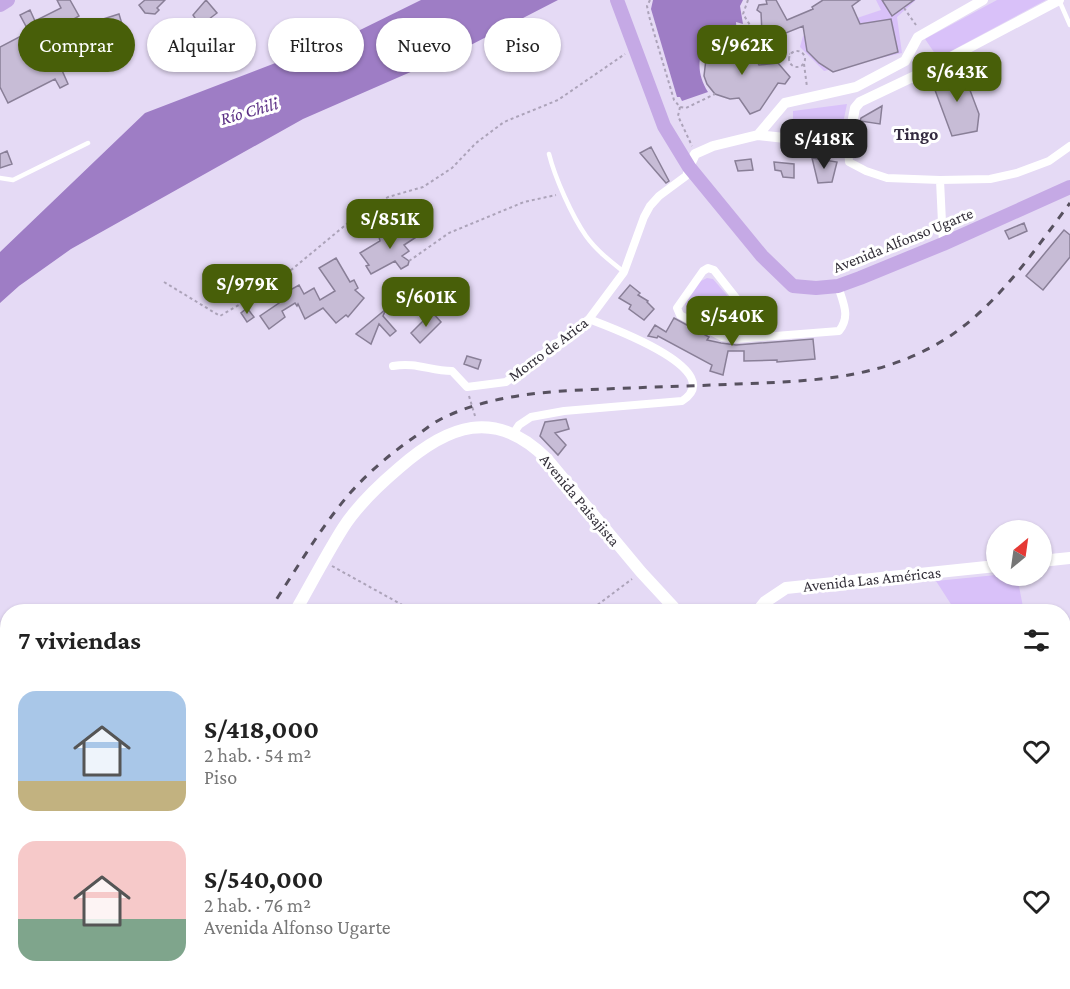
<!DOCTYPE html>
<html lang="es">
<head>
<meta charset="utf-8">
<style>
	body { margin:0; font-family:"Crimson Pro",serif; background:#f2f2f2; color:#222; height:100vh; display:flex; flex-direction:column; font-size:22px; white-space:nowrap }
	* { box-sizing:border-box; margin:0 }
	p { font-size:20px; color:#767676 }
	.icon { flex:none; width:33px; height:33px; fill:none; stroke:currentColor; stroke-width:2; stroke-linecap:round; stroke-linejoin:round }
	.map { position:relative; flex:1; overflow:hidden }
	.panel { position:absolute; left:0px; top:604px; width:1071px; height:386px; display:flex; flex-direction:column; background:#fff; border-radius:24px 24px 0 0; box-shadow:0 2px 4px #0004 }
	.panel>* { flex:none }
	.banner { position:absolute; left:18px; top:18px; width:600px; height:54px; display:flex; gap:12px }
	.needle { width:39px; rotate:29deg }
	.buttons { position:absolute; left:986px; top:520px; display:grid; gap:12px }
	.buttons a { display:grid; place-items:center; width:66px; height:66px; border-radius:50%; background:#fff; box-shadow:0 2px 4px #0004; font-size:30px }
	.price { position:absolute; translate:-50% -51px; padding:0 14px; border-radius:12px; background:#485f09; color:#fff; font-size:20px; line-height:39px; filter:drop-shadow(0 2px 3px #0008) }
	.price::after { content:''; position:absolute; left:50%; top:36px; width:18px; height:14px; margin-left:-9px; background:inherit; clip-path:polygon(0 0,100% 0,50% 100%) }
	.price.active { background:#222; color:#fff }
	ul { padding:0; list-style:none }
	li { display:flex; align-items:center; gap:18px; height:150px; padding:0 18px }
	li span { display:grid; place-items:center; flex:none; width:168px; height:120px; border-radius:18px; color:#555 }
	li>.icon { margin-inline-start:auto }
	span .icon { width:72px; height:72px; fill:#fffc; stroke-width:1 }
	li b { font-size:26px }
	h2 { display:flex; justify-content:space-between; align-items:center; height:72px; padding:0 18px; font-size:26px }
	.chip { padding:0 21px; border-radius:27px; background:#fff; box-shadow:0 2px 4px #0004; font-size:21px; line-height:54px }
	.chip.active { background:#485f09; color:#fff }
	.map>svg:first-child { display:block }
	.green { fill:#d9c1f9 }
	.water { fill:#9e7dc5 }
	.building { fill:#c7bcd6; stroke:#897f97; stroke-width:1.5 }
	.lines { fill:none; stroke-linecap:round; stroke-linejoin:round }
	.path { stroke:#aca3b9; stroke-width:2; stroke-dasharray:3 3; stroke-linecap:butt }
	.service { stroke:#fff; stroke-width:4.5 }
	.minor { stroke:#fff; stroke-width:8 }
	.tertiary { stroke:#fff; stroke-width:10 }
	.secondary { stroke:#fff; stroke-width:12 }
	.primary { stroke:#c5a9e5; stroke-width:14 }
	.rail { stroke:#57515f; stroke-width:3; stroke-dasharray:8 8; stroke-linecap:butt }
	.labels { text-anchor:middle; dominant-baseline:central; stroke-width:6; stroke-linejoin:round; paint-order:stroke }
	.street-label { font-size:16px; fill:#34303a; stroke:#fff }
	.water-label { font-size:18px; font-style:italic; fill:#5b2f85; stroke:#fff }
	.neighbourhood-label { font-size:18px; font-weight:bold; fill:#332a3f; stroke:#fff }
</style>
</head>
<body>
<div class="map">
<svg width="1070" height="989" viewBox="0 0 1070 989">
	<rect width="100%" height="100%" fill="#e5daf5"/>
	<path class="green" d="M876,0H916L897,17L902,53L824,71L800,47L803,36L881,10Z
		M997,0H1046L938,58L925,39Z
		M847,104L842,128L793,126V111Z
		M707,278L713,279L756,329L752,333L726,334L691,315L685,304L701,281Z
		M996,575L1017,576L1024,612H956L936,581Z
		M175,982H417V983L414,989H169Z"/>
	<path class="water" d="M421,0H558L461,50L303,119L71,249L19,286L0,303V252L145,113L356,32Z
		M653,0H743L740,6L743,24L736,22L737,38C701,32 690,64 708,92L682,101L680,97H677L651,9Z"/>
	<path class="building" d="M57,0H70L79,16L55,30L56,34L78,26L71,48L76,60L61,68L68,84L60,88L55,79L8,103L0,87V47L29,32L20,15L30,10L35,21L61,8Z
		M145,0H165L157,8L159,10L155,14L145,13L139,5Z
		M206,0L217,13L200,26L193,15Z
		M766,0H776L787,20L813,9L812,7L823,0H860L852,6L860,24L891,19L898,52L833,72L819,63L807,51L803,26L781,35V33H762L761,13L757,10L759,5L767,4Z
		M882,0H914L892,16Z
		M119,14L122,24L104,31L100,20Z
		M727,43L743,45L752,52L759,65L778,63L790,77L785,84L778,83L760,110L750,114L739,98L730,99L715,94L707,84L704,76L706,59L719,46Z
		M962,69L979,114L977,131L952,136L932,82Z
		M882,106L880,124L860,121L861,118Z
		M651,147L669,181L666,183L640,153Z
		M7,151L12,164L0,168V154Z
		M812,158L837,162L832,182L818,183Z
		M751,159L753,170L738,171L735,161Z
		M774,162L794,164V178L783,177L781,171L775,170Z
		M1024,223L1027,231L1009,239L1005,231Z
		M419,225L424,232L404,245L409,251L402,256L409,261L408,265L401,269L395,261L371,274L366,266L369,265L360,253L380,241L379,237L401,228L405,234Z
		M1064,230L1070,235V257L1043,290L1026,276Z
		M336,258L350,282L354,280L358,288L355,290L364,298L348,317L346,315L336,323L323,308L305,319L298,304L297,306L295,303L282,311L285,317L269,329L260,316L279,303L276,298L299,285L304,294L314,288L320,300L335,291L319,268Z
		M630,285L640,293L638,295L648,301L647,302L654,309L644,320L629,309L631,305L619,298Z
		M458,289L465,298L453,306L447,297Z
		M411,296L416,302L407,311L401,305Z
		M247,308L254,317L247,322L241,313Z
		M386,309L383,316L396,331L390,336L379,324L371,344L356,334Z
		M432,312L441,322L420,343L411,333Z
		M674,318L709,337L707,340L721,343L736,345L813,339L815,359L777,362V360L744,361V351H728L723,375L710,371L712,365L658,336L657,338L648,336L655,325L666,332Z
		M467,356L481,360L478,369L464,364Z
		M566,419L569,429L555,433L566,445L558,455L540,436L545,422Z"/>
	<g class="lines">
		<path class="path" d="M650,0L647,6L649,16L674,100L680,107L686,108L715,94
			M748,0L743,14L750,25L747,33L753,38L790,54
			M904,8L916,25
			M789 59a8 8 0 1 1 16 0a8 8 0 1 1-16 0Z
			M804,64L807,87
			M680,107L678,116L692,146
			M409,261L449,233L524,202L556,195
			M164,282L220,316L273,285L360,213L388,197L423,187L452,168L476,143L504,122L558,100L625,54
			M469,396L475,416
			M332,566L415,612
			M588,612L632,579
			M0,709L8,693
			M0,934L8,942
			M43,982L49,989"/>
		<path class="service" d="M1059,0L1070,25
			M549,154C555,178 572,216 586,236C596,250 610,261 624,272
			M0,178L13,180L88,143"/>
		<path class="minor" d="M848,145L849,162L866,171L887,178L940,180L990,179L1017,173L1049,161L1070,146
			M940,180L943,244
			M766,336L714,270L708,268L703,271L677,308L680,315L722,337L736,339L839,331C851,316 843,303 838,286
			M393,366C417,362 430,371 452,371L467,387L506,382L589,319L624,272L644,217L650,206L659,196L686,176L689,167
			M513,434L519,425L531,417L564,411L682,401C730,370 607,326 589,319
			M753,982V989
			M658,989V982
			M710,989V982
			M806,989L807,982"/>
		<path class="tertiary" d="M758,135L785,103L856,87L905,61L918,37L983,0
			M689,167L695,154L713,146L758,135L848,145L855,108L860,102L921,73L1059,0"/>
		<path class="secondary" d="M1041,561L1070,558
			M295,612C311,584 326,555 343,528C357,506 379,485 399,468C448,425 495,407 547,459L641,572L678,612
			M757,612L765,602L786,588L996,566
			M0,914L8,907
			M604,982V989
			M613,982V989"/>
		<path class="primary" d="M617,0L664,126L689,167L762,256L793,286L816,288L838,286L860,278L943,244L1070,187
			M0,5L8,0"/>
		<path class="rail" d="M268,612C295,572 319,529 351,492C369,472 390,454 413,438C422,432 431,424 441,419C491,394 550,391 606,389C650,387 693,386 737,384C811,381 881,380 947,338C998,305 1034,251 1070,203
			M0,870L8,861"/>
	</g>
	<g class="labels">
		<g class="street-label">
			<text transform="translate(903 240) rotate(-22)">Avenida Alfonso Ugarte</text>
			<text transform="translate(548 349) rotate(-37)">Morro de Arica</text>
			<text transform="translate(580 500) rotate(50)">Avenida Paisajista</text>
			<text transform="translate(872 579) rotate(-6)">Avenida Las Américas</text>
		</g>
		<g class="water-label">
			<text transform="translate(249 111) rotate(-16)">Río Chili</text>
		</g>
		<g class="neighbourhood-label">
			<text x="916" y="134">Tingo</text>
		</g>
	</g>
</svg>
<div class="buttons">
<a><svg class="needle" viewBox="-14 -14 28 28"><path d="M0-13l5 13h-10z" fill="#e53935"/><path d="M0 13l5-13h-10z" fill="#767676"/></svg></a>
</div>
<b class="price" style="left:742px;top:76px">S/962K</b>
<b class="price" style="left:957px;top:103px">S/643K</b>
<b class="price active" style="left:824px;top:170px">S/418K</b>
<b class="price" style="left:390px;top:250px">S/851K</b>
<b class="price" style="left:247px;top:315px">S/979K</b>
<b class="price" style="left:426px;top:328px">S/601K</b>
<b class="price" style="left:732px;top:347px">S/540K</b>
<div class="banner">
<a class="chip active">Comprar</a>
<a class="chip">Alquilar</a>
<a class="chip">Filtros</a>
<a class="chip">Nuevo</a>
<a class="chip">Piso</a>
</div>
<section class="panel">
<h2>7 viviendas<svg class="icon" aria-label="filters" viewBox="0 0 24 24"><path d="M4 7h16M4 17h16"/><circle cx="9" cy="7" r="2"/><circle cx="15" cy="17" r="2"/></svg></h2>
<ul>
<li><span style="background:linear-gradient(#a9c7e8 75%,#c2b280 0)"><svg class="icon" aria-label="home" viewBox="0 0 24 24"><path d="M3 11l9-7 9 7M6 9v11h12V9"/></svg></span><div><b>S/418,000</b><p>2 hab. · 54 m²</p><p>Piso</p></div><svg class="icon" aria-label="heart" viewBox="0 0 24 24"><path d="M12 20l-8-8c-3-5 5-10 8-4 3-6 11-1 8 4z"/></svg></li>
<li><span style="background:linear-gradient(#f6c9c9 65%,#7fa58c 0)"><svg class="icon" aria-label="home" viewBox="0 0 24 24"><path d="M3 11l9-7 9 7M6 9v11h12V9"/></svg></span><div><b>S/540,000</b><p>2 hab. · 76 m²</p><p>Avenida Alfonso Ugarte</p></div><svg class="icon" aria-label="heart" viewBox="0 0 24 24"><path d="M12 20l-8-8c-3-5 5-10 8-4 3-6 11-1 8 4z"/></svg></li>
</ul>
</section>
</div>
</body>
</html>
